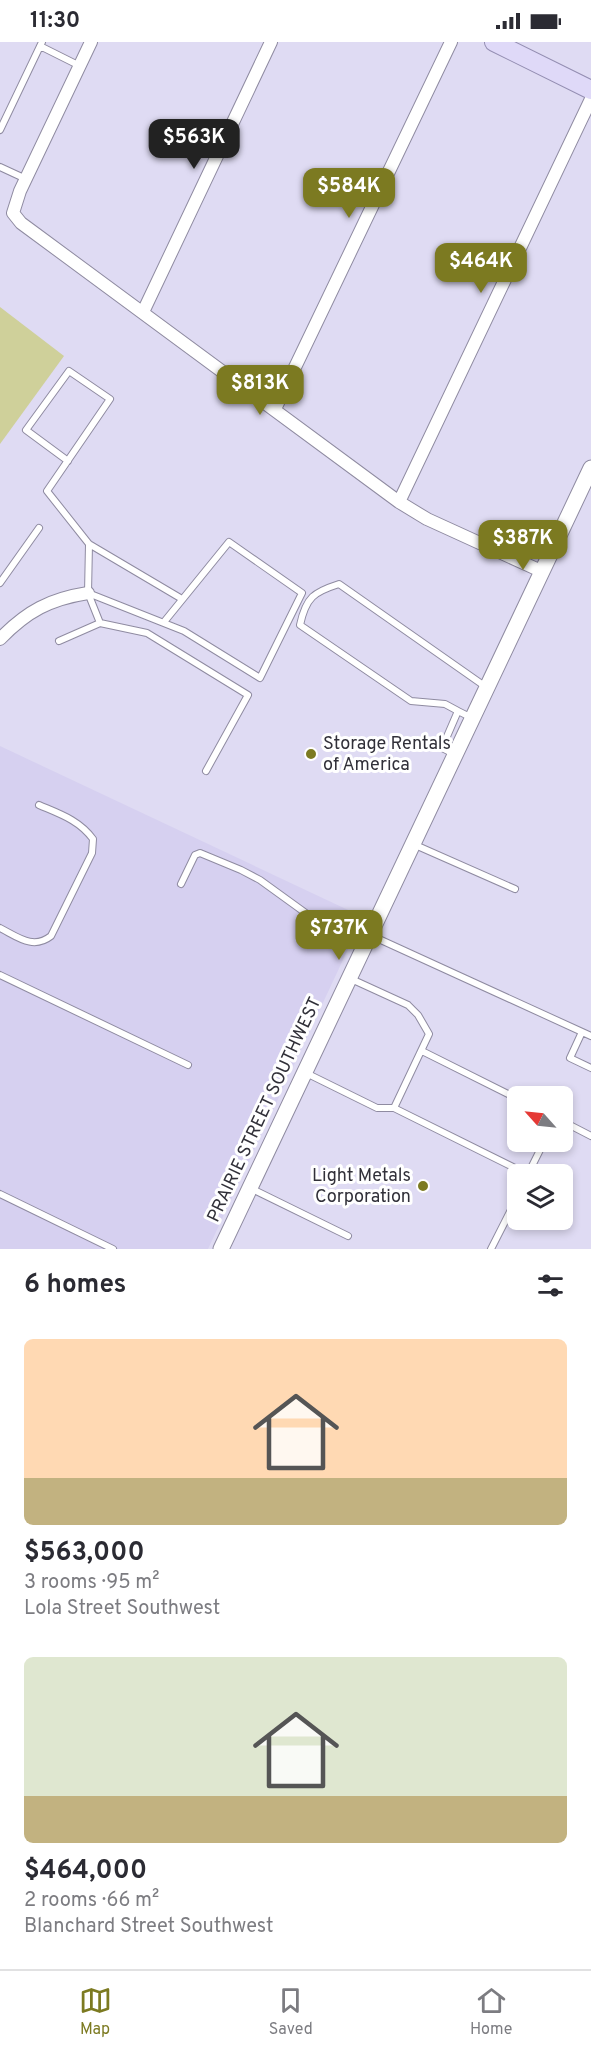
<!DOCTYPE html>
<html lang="en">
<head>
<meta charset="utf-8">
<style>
	body { margin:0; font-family:Overpass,sans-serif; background:#f2f2f3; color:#2b2b33; height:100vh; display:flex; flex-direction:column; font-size:22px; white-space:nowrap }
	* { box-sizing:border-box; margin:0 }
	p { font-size:20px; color:#7c7c81 }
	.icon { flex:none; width:33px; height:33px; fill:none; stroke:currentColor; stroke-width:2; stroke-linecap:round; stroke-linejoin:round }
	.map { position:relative; height:1207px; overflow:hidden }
	.drawer { display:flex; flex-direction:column; background:#fff; flex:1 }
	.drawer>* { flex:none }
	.needle { width:39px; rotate:297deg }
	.buttons { position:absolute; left:507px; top:1044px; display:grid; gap:12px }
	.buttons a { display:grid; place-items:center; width:66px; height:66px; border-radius:9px; background:#fff; box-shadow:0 3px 9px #0003; font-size:30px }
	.price { position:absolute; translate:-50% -51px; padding:0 14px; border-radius:12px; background:#7c7a21; color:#fff; font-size:20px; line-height:39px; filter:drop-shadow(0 2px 3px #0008) }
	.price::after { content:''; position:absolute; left:50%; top:36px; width:18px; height:14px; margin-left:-9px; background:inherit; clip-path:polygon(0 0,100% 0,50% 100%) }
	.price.on { background:#222; color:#fff }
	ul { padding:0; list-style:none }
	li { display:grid; align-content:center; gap:12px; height:318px; padding:0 24px }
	li span { display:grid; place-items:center; height:186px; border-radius:9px; color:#555 }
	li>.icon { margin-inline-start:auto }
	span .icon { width:108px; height:108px; fill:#fffc; stroke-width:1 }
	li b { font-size:26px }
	h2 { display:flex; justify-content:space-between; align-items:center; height:72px; padding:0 24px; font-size:26px }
	.status { display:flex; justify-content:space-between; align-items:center; height:42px; padding:0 30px; background:#fff; direction:ltr }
	.status svg { height:16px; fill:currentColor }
	.tab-bar { display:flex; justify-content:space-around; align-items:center; height:84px; border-top:2px solid #e1e1e2; background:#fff; font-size:16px; color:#7c7c81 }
	.tab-bar a { display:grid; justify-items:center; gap:3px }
	.tab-bar .on { color:#7c7a21 }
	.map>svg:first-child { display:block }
	.built { fill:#d6d0f0 }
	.green { fill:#cfd09a }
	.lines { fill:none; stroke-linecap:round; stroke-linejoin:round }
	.service-casing { stroke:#8f8ba1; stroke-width:8 }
	.minor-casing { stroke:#8f8ba1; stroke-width:14 }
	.tertiary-casing { stroke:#8f8ba1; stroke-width:17 }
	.primary-casing { stroke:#948eb2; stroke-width:20 }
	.service { stroke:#fff; stroke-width:6 }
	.minor { stroke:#fff; stroke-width:12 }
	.tertiary { stroke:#fff; stroke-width:15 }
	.primary { stroke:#dfd9f8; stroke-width:18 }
	.poi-dot { fill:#7c7a21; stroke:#fff; stroke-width:2 }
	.labels { text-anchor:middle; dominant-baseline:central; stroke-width:6; stroke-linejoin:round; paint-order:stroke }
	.poi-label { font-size:18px; fill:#313039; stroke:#fff; text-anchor:start }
	.street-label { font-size:18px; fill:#313039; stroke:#fff }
</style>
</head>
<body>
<div class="status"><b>11:30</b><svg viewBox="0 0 49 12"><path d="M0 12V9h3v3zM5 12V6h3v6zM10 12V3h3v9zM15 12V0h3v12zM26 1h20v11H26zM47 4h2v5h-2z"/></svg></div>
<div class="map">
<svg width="591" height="1207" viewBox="0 0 591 1207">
	<rect width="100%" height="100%" fill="#dfdbf3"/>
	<path class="built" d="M0,704L363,875L208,1207H0Z"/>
	<path class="green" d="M0,265L64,314L0,402Z"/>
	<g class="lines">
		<g class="service-casing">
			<path id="service" d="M40,4L80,24
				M0,88L42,0
				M0,125L26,137
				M68,419L26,388L69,329L110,357L47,449L89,502L182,557
				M89,502L88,551L100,581
				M0,541L39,486
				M88,551L184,589L260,636L302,551L229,500L164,580
				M59,599L100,581L147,591L248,653L206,729
				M458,669L445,662L411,659L300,583C306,555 314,550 339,542L486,645
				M454,712L442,706L458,669L472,676
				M413,802L515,847
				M181,842L195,813L200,811L241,828L260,838L307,872L364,903
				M0,886C18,895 33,908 51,894L92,811L93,797C79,778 60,772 39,763
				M370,893L591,994
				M0,933L188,1023
				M582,990L570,1016L591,1026
				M422,1009L518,1057
				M304,1030L377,1066H394L429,992L418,973L408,963L349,936
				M394,1066L527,1132
				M562,1079L591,1094
				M528,1132L544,1100
				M250,1146L348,1194
				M0,1152L113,1207
				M491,1207L518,1154"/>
		</g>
		<g class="minor-casing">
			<path id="minor" d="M91,0L20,149L13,171L21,181L399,460L427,477L541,529
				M143,270L271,0
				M275,367L451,0
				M399,460L591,57
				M0,597C27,569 50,557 88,551"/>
		</g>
		<g class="tertiary-casing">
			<path id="tertiary" d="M221,1207L591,426"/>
		</g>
		<g class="primary-casing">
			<path id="primary" d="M494,0L591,48"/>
		</g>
		<use href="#service" class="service"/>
		<use href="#minor" class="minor"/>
		<use href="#tertiary" class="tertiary"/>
		<use href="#primary" class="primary"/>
	</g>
	<g class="poi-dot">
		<circle cx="311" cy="712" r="6"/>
		<circle cx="423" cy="1144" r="6"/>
	</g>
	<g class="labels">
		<g class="poi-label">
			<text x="323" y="702">Storage Rentals<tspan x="323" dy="21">of America</tspan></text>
			<text x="411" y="1134" text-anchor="end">Light Metals<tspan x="411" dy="21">Corporation</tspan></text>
		</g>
		<g class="street-label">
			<text transform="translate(265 1068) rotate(-65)">PRAIRIE STREET SOUTHWEST</text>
		</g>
	</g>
</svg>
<div class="buttons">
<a><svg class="needle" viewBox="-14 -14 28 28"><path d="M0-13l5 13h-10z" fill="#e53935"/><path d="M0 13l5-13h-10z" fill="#7c7c81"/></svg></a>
<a><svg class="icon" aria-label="layers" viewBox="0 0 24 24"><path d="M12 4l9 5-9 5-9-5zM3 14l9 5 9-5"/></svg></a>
</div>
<b class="price on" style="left:194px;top:128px">$563K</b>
<b class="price" style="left:349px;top:177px">$584K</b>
<b class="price" style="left:481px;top:252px">$464K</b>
<b class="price" style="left:260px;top:374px">$813K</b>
<b class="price" style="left:523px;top:529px">$387K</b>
<b class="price" style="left:339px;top:919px">$737K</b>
</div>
<section class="drawer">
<h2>6 homes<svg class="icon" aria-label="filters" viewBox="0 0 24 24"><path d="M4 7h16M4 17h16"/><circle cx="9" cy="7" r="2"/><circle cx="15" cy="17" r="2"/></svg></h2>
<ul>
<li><span style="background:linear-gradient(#ffd9b3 75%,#c2b280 0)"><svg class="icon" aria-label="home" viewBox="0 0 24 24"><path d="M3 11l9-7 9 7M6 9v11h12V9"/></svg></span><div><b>$563,000</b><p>3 rooms · 95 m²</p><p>Lola Street Southwest</p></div></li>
<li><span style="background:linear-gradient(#dfe7d0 75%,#c2b280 0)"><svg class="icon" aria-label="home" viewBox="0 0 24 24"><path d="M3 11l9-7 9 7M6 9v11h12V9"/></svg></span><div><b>$464,000</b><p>2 rooms · 66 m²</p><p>Blanchard Street Southwest</p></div></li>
</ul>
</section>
<nav class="tab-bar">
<a class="on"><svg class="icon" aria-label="map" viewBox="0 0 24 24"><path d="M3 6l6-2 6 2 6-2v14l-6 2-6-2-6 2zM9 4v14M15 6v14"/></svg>Map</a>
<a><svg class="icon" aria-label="saved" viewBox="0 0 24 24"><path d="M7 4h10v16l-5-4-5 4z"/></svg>Saved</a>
<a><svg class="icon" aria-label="home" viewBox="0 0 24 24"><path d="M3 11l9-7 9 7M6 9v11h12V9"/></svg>Home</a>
</nav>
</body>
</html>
